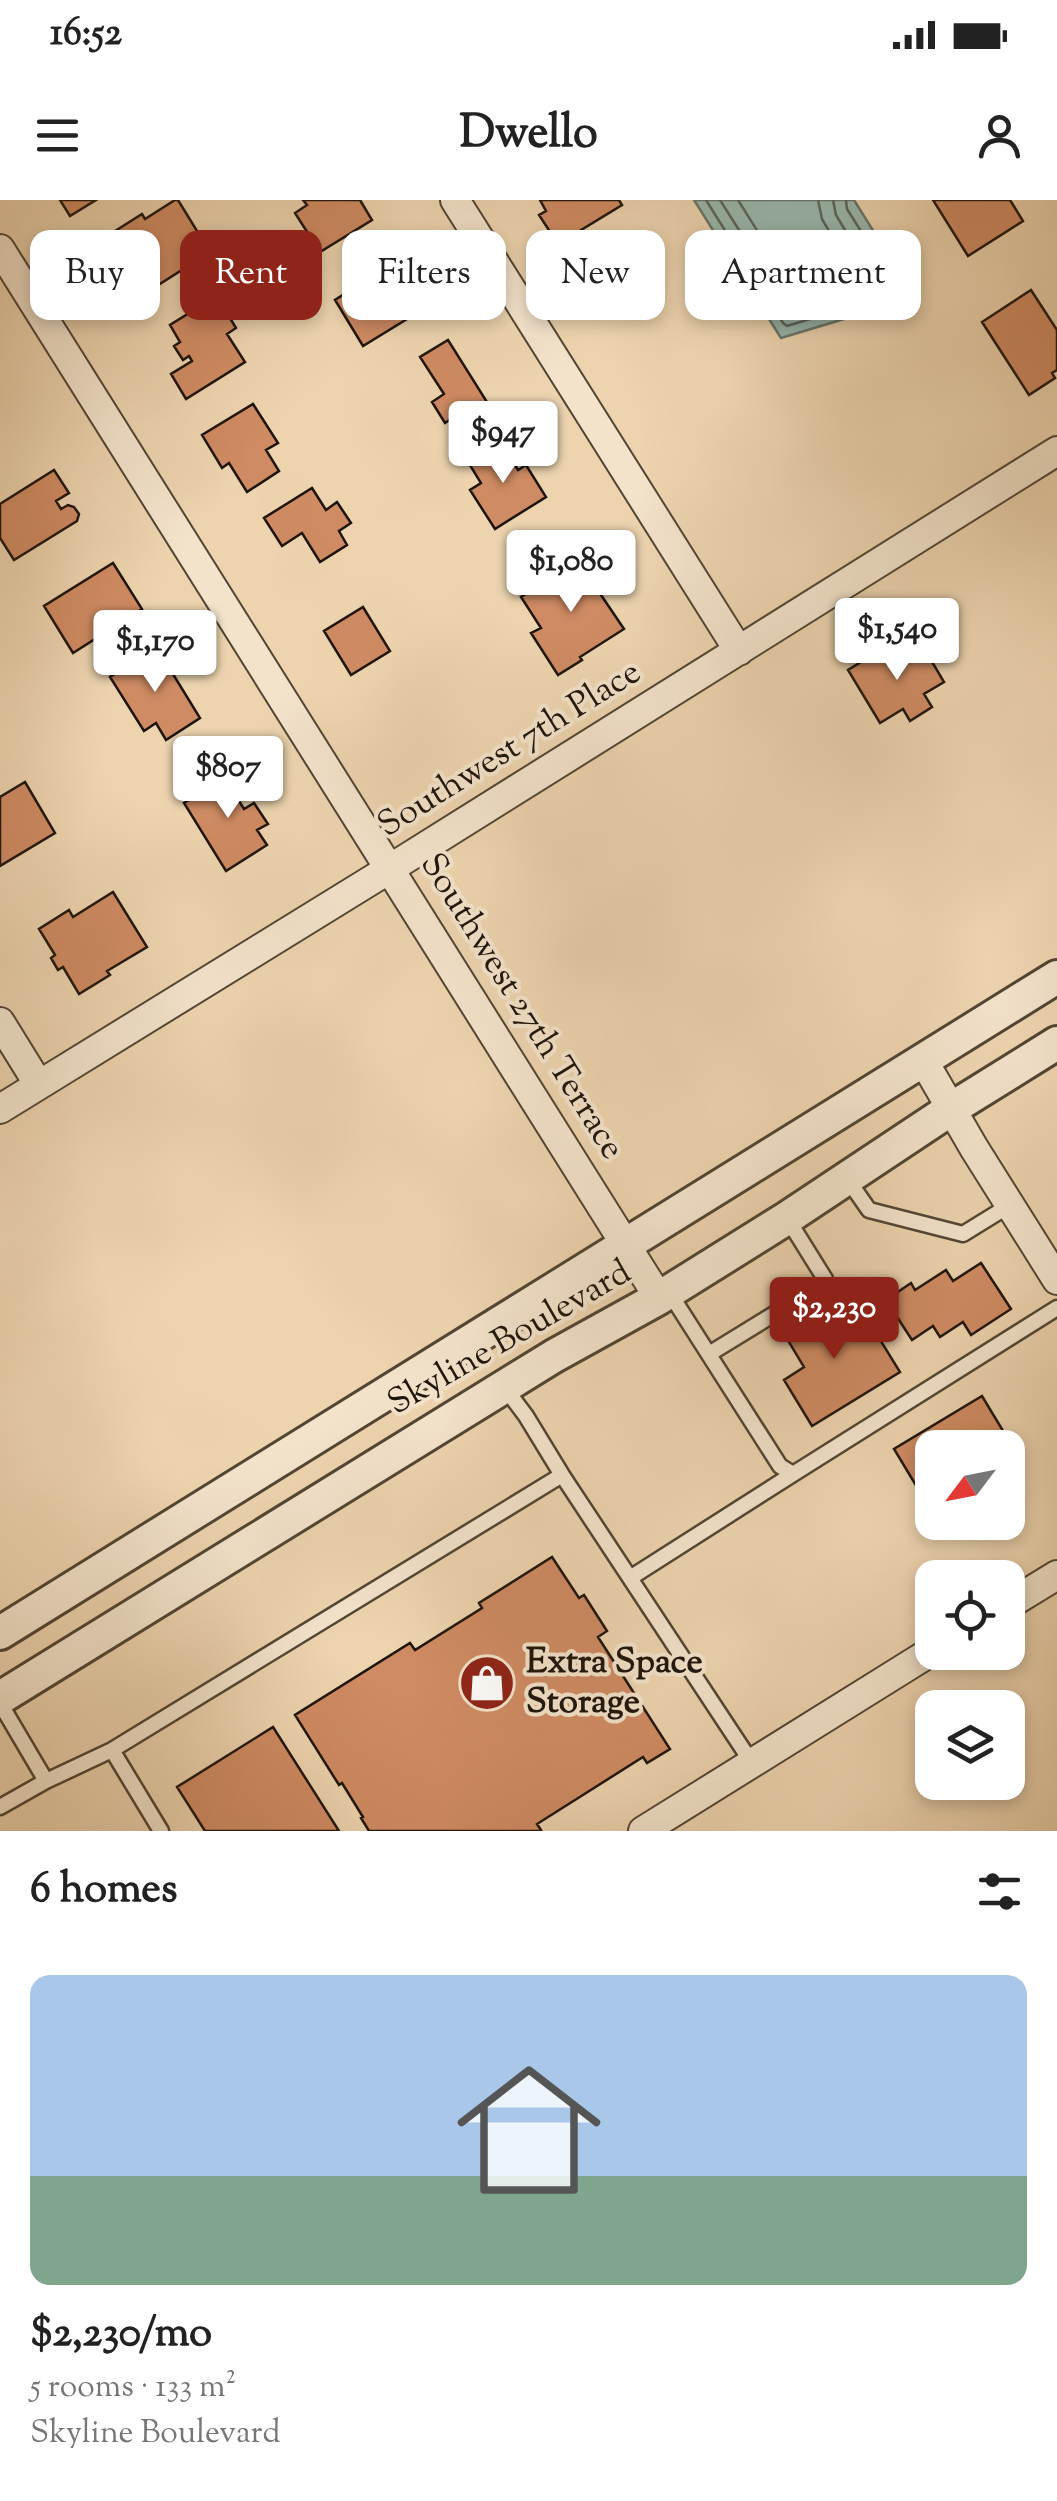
<!DOCTYPE html>
<html lang="en">
<head>
<meta charset="utf-8">
<style>
	body { margin:0; font-family:"Sorts Mill Goudy",serif; background:#f6f6f6; color:#222; height:100vh; display:flex; flex-direction:column; font-size:38px; white-space:nowrap }
	* { box-sizing:border-box; margin:0 }
	p { font-size:32px; color:#767676 }
	.icon { flex:none; width:55px; height:55px; fill:none; stroke:currentColor; stroke-width:2; stroke-linecap:round; stroke-linejoin:round }
	.map { position:relative; height:1631px; overflow:hidden }
	.drawer { display:flex; flex-direction:column; background:#fff; flex:1 }
	.drawer>* { flex:none }
	.top-card { position:absolute; left:30px; top:30px; width:998px; height:90px; display:flex; gap:20px }
	.needle { width:65px; rotate:238deg }
	.tools { position:absolute; left:915px; top:1230px; display:grid; gap:20px }
	.tools a { display:grid; place-items:center; width:110px; height:110px; border-radius:20px; background:#fff; box-shadow:0 5px 15px #0003; font-size:50px }
	.price { position:absolute; translate:-50% -85px; padding:0 22px; border-radius:10px; background:#fff; color:#222; font-size:32px; line-height:65px; filter:drop-shadow(0 2px 5px #0008) }
	.price::after { content:''; position:absolute; left:50%; top:60px; width:30px; height:22px; margin-left:-15px; background:inherit; clip-path:polygon(0 0,100% 0,50% 100%) }
	.price.selected { background:#8f2418; color:#fff }
	ul { padding:0; list-style:none }
	li { display:grid; align-content:center; gap:20px; height:530px; padding:0 30px }
	li+li { border-top:2px solid #e0e0e0 }
	li span { display:grid; place-items:center; height:310px; border-radius:20px; color:#555 }
	li>.icon { margin-inline-start:auto }
	span .icon { width:180px; height:180px; fill:#fffc; stroke-width:1 }
	li b { font-size:42px }
	h2 { display:flex; justify-content:space-between; align-items:center; height:120px; padding:0 30px; font-size:42px }
	.tag { padding:0 35px; border-radius:20px; background:#fff; box-shadow:0 5px 15px #0003; font-size:35px; line-height:90px }
	.tag.selected { background:#8f2418; color:#fff }
	.status { display:flex; justify-content:space-between; align-items:center; height:70px; padding:0 50px; background:#fff; direction:ltr }
	.status svg { height:28px; fill:currentColor }
	header { display:flex; justify-content:space-between; align-items:center; height:130px; padding:0 30px; background:#fff; font-size:45px; font-weight:700 }
	.map>svg:first-child { display:block }
	.water { fill:#99b8ad; stroke:#68776c; stroke-width:2.5 }
	.lines { fill:none; stroke-linecap:round; stroke-linejoin:round }
	.shore { stroke:#5c665c; stroke-width:2.5 }
	.building { fill:#cf8b63; stroke:#1e150a; stroke-width:2.5 }
	.service-casing { stroke:#524533; stroke-width:19 }
	.minor-casing { stroke:#524533; stroke-width:32 }
	.tertiary-casing { stroke:#524533; stroke-width:38 }
	.service { stroke:#f3e3cb; stroke-width:14 }
	.minor { stroke:#f3e3cb; stroke-width:28 }
	.tertiary { stroke:#f3e3cb; stroke-width:32 }
	.labels { text-anchor:middle; dominant-baseline:central; stroke-width:8; stroke-linejoin:round; paint-order:stroke }
	.street-label { font-size:35px; fill:#1e150a; stroke:#f3e3cb }
	.poi-label { font-size:35px; font-weight:bold; fill:#1e150a; stroke:#f3e3cb; text-anchor:start }
</style>
</head>
<body>
<div class="status"><b>16:52</b><svg viewBox="0 0 49 12"><path d="M0 12V9h3v3zM5 12V6h3v6zM10 12V3h3v9zM15 12V0h3v12zM26 1h20v11H26zM47 4h2v5h-2z"/></svg></div>
<header><svg class="icon" aria-label="menu" viewBox="0 0 24 24"><path d="M4 6h16M4 12h16M4 18h16"/></svg>Dwello<svg class="icon" aria-label="person" viewBox="0 0 24 24"><circle cx="12" cy="8" r="4"/><path d="M4 21q1-7 8-7t8 7"/></svg></header>
<div class="map">
<svg width="1057" height="1631" viewBox="0 0 1057 1631">
	<rect width="100%" height="100%" fill="#edd4af"/>
	<filter id="stains"><feTurbulence type="fractalNoise" baseFrequency=".002" numOctaves="4"/><feColorMatrix values="0 0 0 0 .2 0 0 0 0 .09 0 0 0 0 .02 0 0 0 .5 -.17"/></filter>
	<radialGradient id="worn" r=".72"><stop offset=".6" stop-color="#630" stop-opacity="0"/><stop offset="1" stop-color="#630" stop-opacity=".3"/></radialGradient>
	<path class="water" d="M694,0H854L911,91L844,119L781,138Z"/>
	<g class="lines">
		<path class="shore" d="M706,0L783,123L787,126L840,110L894,86L893,82L847,9L846,0
			M720,0L789,109L793,111L836,98L875,80L836,15L833,0
			M738,0L795,91L800,93C818,88 839,84 853,72L822,19L818,0"/>
	</g>
	<path class="building" d="M60,0H96L70,16Z
		M175,0H178L210,52L116,112L100,87L119,75L113,65L124,58L109,35L142,14L145,19Z
		M303,0H360L372,20L320,52L295,13L307,5Z
		M540,0H619L622,5L558,44L539,15L546,11Z
		M933,0H1010L1023,21L968,56Z
		M404,56L433,103L363,146L335,100Z
		M1031,90L1057,130V170L1052,173L1055,178L1029,195L982,122Z
		M207,102L216,116L225,110L236,128L227,134L245,162L186,199L171,174L192,161L189,156L183,160L174,146L180,142L170,125Z
		M448,140L492,210L464,227L457,215L445,223L432,202L444,194L420,157Z
		M253,204L278,243L266,250L279,271L247,292L229,263L222,268L202,235Z
		M501,242L518,270L526,265L546,297L495,329L470,290L481,283L468,262Z
		M54,270L69,293L56,301L61,309L68,305L74,307L79,314L77,321L14,360L0,338V304Z
		M312,288L326,310L337,302L351,323L339,331L347,345L320,362L302,333L282,346L264,318Z
		M586,356L606,387L599,392L624,429L580,457L582,460L558,475L531,433L541,428L521,397Z
		M113,363L142,409L73,453L44,406Z
		M363,407L390,451L351,475L324,431Z
		M921,443L944,482L924,494L932,507L910,521L903,509L880,523L848,470L879,451L887,464Z
		M157,448L200,518L166,540L156,523L144,531L110,477Z
		M234,572L249,595L239,601L244,609L254,603L268,624L257,630L267,645L226,671L184,603Z
		M25,582L55,633L0,666V597Z
		M113,692L147,747L107,771L110,775L79,794L63,767L58,770L51,758L55,755L39,729L69,710L73,717Z
		M981,1063L1011,1109L971,1135L963,1122L940,1137L933,1126L912,1140L886,1100L911,1083L915,1090L946,1070L953,1081Z
		M827,1099L851,1138L871,1125L900,1172L812,1226L784,1180L804,1167L780,1127Z
		M982,1196L1011,1244L1005,1248H932V1292L923,1297L894,1249Z
		M552,1357L579,1398L584,1395L607,1431L598,1437L670,1549L647,1563L643,1557L537,1624L541,1630L539,1631H369L361,1618L363,1617L342,1583L339,1585L295,1515L410,1443L415,1450L482,1408L479,1403Z
		M273,1527L339,1631H205L177,1587Z"/>
	<g class="lines">
		<g class="service-casing">
			<path id="service" d="M848,980L869,1010L963,1034L1010,1005
				M669,1092L780,1266L793,1274L1057,1108
				M709,1154L823,1084L825,1079L787,1018
				M505,1188L526,1216L562,1275L752,1563
				M630,1378L793,1274
				M0,1503L46,1581L0,1607
				M112,1550L562,1275
				M46,1581L112,1550L161,1631"/>
		</g>
		<g class="minor-casing">
			<path id="minor" d="M455,0L739,451
				M0,49L659,1098
				M0,822L39,885
				M923,860L974,948L1057,1080
				M0,909L391,668L1057,251
				M1008,1405L1057,1375
				M643,1631L932,1451"/>
		</g>
		<g class="tertiary-casing">
			<path id="tertiary" d="M0,1433L1057,777
				M0,1498L554,1156L659,1098L787,1018L951,909L1057,843"/>
		</g>
		<use href="#service" class="service"/>
		<use href="#minor" class="minor"/>
		<use href="#tertiary" class="tertiary"/>
	</g>
	<defs>
		<g id="shop-disc" transform="scale(2.875)"><circle r="9.5" fill="#8f2418" stroke="#f3e3cb"/><path d="M-5-2.5h2.3a2.7 3.5 0 0 1 5.4 0H5L5.5 6h-11ZM-1.5-2.5h3a1.5 2.3 0 0 0-3 0Z" fill="#fff"/></g>
	</defs>
	<g fill-rule="evenodd">
		<use href="#shop-disc" x="487" y="1483"/>
	</g>
	<g class="labels">
		<g class="street-label">
			<text transform="translate(510 550) rotate(-32)">Southwest 7th Place</text>
			<text transform="translate(521 807) rotate(58)">Southwest 27th Terrace</text>
			<text transform="translate(510 1139) rotate(-30)">Skyline Boulevard</text>
		</g>
		<g class="poi-label">
			<text x="526" y="1463">Extra Space<tspan x="526" dy="40">Storage</tspan></text>
		</g>
	</g>
	<rect width="100%" height="100%" filter="url(#stains)"/>
	<rect width="100%" height="100%" fill="url(#worn)"/>
</svg>
<div class="tools">
<a><svg class="needle" viewBox="-14 -14 28 28"><path d="M0-13l5 13h-10z" fill="#e53935"/><path d="M0 13l5-13h-10z" fill="#767676"/></svg></a>
<a><svg class="icon" aria-label="locate" viewBox="0 0 24 24"><circle cx="12" cy="12" r="6"/><path d="M12 2v4M12 18v4M2 12h4M18 12h4"/></svg></a>
<a><svg class="icon" aria-label="layers" viewBox="0 0 24 24"><path d="M12 4l9 5-9 5-9-5zM3 14l9 5 9-5"/></svg></a>
</div>
<b class="price" style="left:503px;top:286px">$947</b>
<b class="price" style="left:571px;top:415px">$1,080</b>
<b class="price" style="left:897px;top:483px">$1,540</b>
<b class="price" style="left:155px;top:495px">$1,170</b>
<b class="price" style="left:228px;top:621px">$807</b>
<b class="price selected" style="left:834px;top:1162px">$2,230</b>
<div class="top-card">
<a class="tag">Buy</a>
<a class="tag selected">Rent</a>
<a class="tag">Filters</a>
<a class="tag">New</a>
<a class="tag">Apartment</a>
</div>
</div>
<section class="drawer">
<h2>6 homes<svg class="icon" aria-label="filters" viewBox="0 0 24 24"><path d="M4 7h16M4 17h16"/><circle cx="9" cy="7" r="2"/><circle cx="15" cy="17" r="2"/></svg></h2>
<ul>
<li><span style="background:linear-gradient(#a9c7e8 65%,#7fa58c 0)"><svg class="icon" aria-label="home" viewBox="0 0 24 24"><path d="M3 11l9-7 9 7M6 9v11h12V9"/></svg></span><div><b>$2,230/mo</b><p>5 rooms · 133 m²</p><p>Skyline Boulevard</p></div></li>
</ul>
</section>
</body>
</html>
